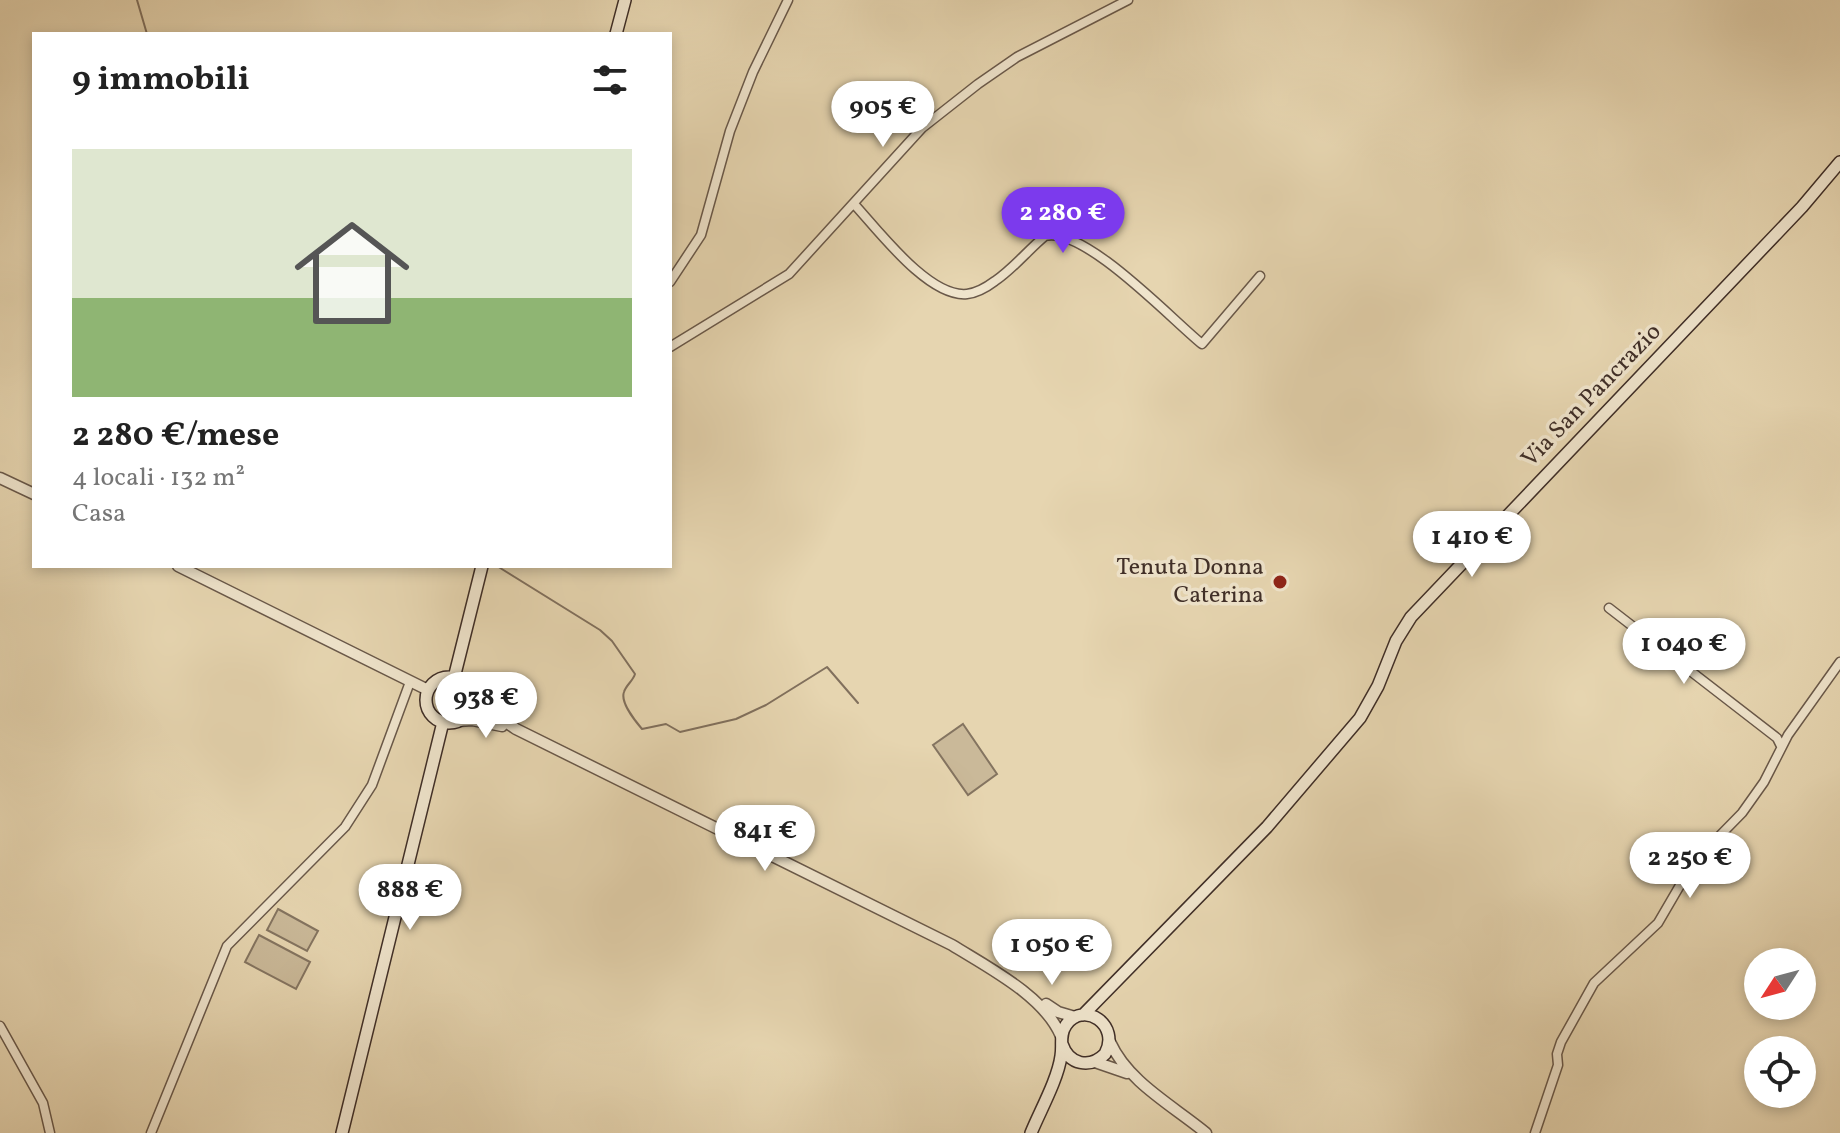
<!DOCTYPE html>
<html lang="it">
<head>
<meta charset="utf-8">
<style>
	body { margin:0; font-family:Vollkorn,serif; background:#f6f6f6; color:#222; height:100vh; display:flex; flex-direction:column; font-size:30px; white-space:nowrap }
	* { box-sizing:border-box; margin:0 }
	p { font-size:26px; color:#767676 }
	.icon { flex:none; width:44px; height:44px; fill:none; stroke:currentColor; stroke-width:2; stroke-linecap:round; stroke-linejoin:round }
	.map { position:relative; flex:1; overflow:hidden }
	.panel { position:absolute; left:32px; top:32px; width:640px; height:536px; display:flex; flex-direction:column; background:#fff; border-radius:0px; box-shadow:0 4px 12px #0003 }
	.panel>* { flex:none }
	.needle { width:52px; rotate:234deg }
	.fabs { position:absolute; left:1744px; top:948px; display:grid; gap:16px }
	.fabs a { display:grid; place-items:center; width:72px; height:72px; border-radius:50%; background:#fff; box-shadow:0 4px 12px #0003; font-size:40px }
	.price { position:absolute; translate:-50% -68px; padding:0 18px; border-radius:28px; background:#fff; color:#222; font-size:26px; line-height:52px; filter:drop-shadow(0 2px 4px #0008) }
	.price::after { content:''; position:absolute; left:50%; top:48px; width:24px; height:18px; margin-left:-12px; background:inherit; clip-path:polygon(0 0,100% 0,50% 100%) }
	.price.active { background:#7c3aed; color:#fff }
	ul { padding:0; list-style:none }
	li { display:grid; align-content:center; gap:16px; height:424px; padding:0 40px }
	li span { display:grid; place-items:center; height:248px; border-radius:0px; color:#555 }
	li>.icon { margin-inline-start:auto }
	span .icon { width:144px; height:144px; fill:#fffc; stroke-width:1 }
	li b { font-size:34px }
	h2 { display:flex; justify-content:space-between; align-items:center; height:96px; padding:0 40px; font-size:34px }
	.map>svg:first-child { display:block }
	.green { fill:#cab999; stroke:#847460; stroke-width:2 }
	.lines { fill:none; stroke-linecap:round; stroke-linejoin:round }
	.stream { stroke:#81705d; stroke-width:2 }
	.minor-casing { stroke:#695849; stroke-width:11 }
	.tertiary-casing { stroke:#695849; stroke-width:13 }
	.secondary-casing { stroke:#3f2e27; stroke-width:14 }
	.minor { stroke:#efe4cc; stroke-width:8 }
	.tertiary { stroke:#efe4cc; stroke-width:10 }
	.secondary { stroke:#efe4cc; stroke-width:11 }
	.poi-dot { fill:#8f2418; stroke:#efe4cc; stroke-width:3 }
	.labels { text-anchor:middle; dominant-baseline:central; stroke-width:7; stroke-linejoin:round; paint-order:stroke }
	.street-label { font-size:24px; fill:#3f2e27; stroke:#efe4cc }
	.poi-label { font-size:24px; fill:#3f2e27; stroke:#efe4cc; text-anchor:end }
</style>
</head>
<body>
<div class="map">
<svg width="1840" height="1133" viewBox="0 0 1840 1133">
	<rect width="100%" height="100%" fill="#e6d5b0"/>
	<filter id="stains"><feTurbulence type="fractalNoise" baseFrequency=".0025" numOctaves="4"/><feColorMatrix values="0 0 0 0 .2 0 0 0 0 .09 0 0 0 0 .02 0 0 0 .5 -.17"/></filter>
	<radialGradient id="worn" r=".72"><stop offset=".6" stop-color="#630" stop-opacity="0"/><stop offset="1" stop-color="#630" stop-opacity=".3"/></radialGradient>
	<path class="green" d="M963,724L997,774L968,795L933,745Z
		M278,909L318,931L307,951L267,930Z
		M259,935L310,962L296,989L245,962Z"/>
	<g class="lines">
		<path class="stream" d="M137,0L147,34
			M497,566L600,630L612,641L635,674C633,681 626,685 624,692C620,702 636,722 642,729L666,724L680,732L736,719L766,705L827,667L858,703"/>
		<g class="minor-casing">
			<path id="minor" d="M854,204C878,230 929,298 967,294C976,293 987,287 995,281C1013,269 1028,250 1045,236C1084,226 1171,319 1202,344L1260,276
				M670,282L701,235L730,131L753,72L788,0
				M670,347L789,274L922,128L978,84L1017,57L1128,0
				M1609,608L1777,738L1781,746
				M0,1026L43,1103L50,1133
				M151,1133L227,946L345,827L372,785L410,682
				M1535,1133L1558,1065L1557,1054L1561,1042L1594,983L1658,923L1693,863L1742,813L1764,782L1788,735L1840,662"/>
		</g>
		<g class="tertiary-casing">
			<path id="tertiary" d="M0,478L34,494
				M178,566L428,690
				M472,699L516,729L952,945C989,968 1044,996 1061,1036
				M458,721L472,720L502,726
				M1046,1004L1058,1012L1075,1017
				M1110,1042C1128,1082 1172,1105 1206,1133
				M1095,1062L1127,1073"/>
		</g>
		<g class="secondary-casing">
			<path id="secondary" d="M616,34L625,0
				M426 700a23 23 0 1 1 46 0a23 23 0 1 1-46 0Z
				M454,678L482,566
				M1083,1015L1267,827L1360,718L1378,686L1396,641L1411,617L1802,207L1840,162
				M342,1133L443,722
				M1031,1133C1040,1111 1058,1079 1061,1056C1063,1045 1059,1035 1066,1025C1084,1000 1121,1025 1105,1054C1090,1069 1069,1065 1062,1044"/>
		</g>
		<use href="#minor" class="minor"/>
		<use href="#tertiary" class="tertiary"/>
		<use href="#secondary" class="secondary"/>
	</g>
	<circle class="poi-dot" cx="1280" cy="582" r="8"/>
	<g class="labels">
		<g class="street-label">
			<text transform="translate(1592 396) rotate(-46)">Via San Pancrazio</text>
		</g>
		<g class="poi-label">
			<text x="1264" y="568">Tenuta Donna<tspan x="1264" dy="28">Caterina</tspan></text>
		</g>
	</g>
	<rect width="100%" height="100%" filter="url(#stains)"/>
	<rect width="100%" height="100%" fill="url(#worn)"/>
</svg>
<div class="fabs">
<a><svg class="needle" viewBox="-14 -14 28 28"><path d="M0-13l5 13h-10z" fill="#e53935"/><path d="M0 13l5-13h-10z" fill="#767676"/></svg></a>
<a><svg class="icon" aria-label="locate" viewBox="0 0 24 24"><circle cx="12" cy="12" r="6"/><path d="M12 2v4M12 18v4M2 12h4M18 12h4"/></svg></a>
</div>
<b class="price" style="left:883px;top:149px">905 €</b>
<b class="price active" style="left:1063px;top:255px">2 280 €</b>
<b class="price" style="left:1472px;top:579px">1 410 €</b>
<b class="price" style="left:1684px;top:686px">1 040 €</b>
<b class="price" style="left:486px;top:740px">938 €</b>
<b class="price" style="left:765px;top:873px">841 €</b>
<b class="price" style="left:1690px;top:900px">2 250 €</b>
<b class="price" style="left:410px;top:932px">888 €</b>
<b class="price" style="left:1052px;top:987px">1 050 €</b>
<section class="panel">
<h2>9 immobili<svg class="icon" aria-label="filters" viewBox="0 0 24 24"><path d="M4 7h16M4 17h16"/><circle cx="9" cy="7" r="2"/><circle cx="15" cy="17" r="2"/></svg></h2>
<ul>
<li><span style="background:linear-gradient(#dfe7d0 60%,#8fb573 0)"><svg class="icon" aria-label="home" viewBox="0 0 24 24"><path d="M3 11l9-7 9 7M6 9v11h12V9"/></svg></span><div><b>2 280 €/mese</b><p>4 locali · 132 m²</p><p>Casa</p></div></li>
</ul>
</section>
</div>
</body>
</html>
